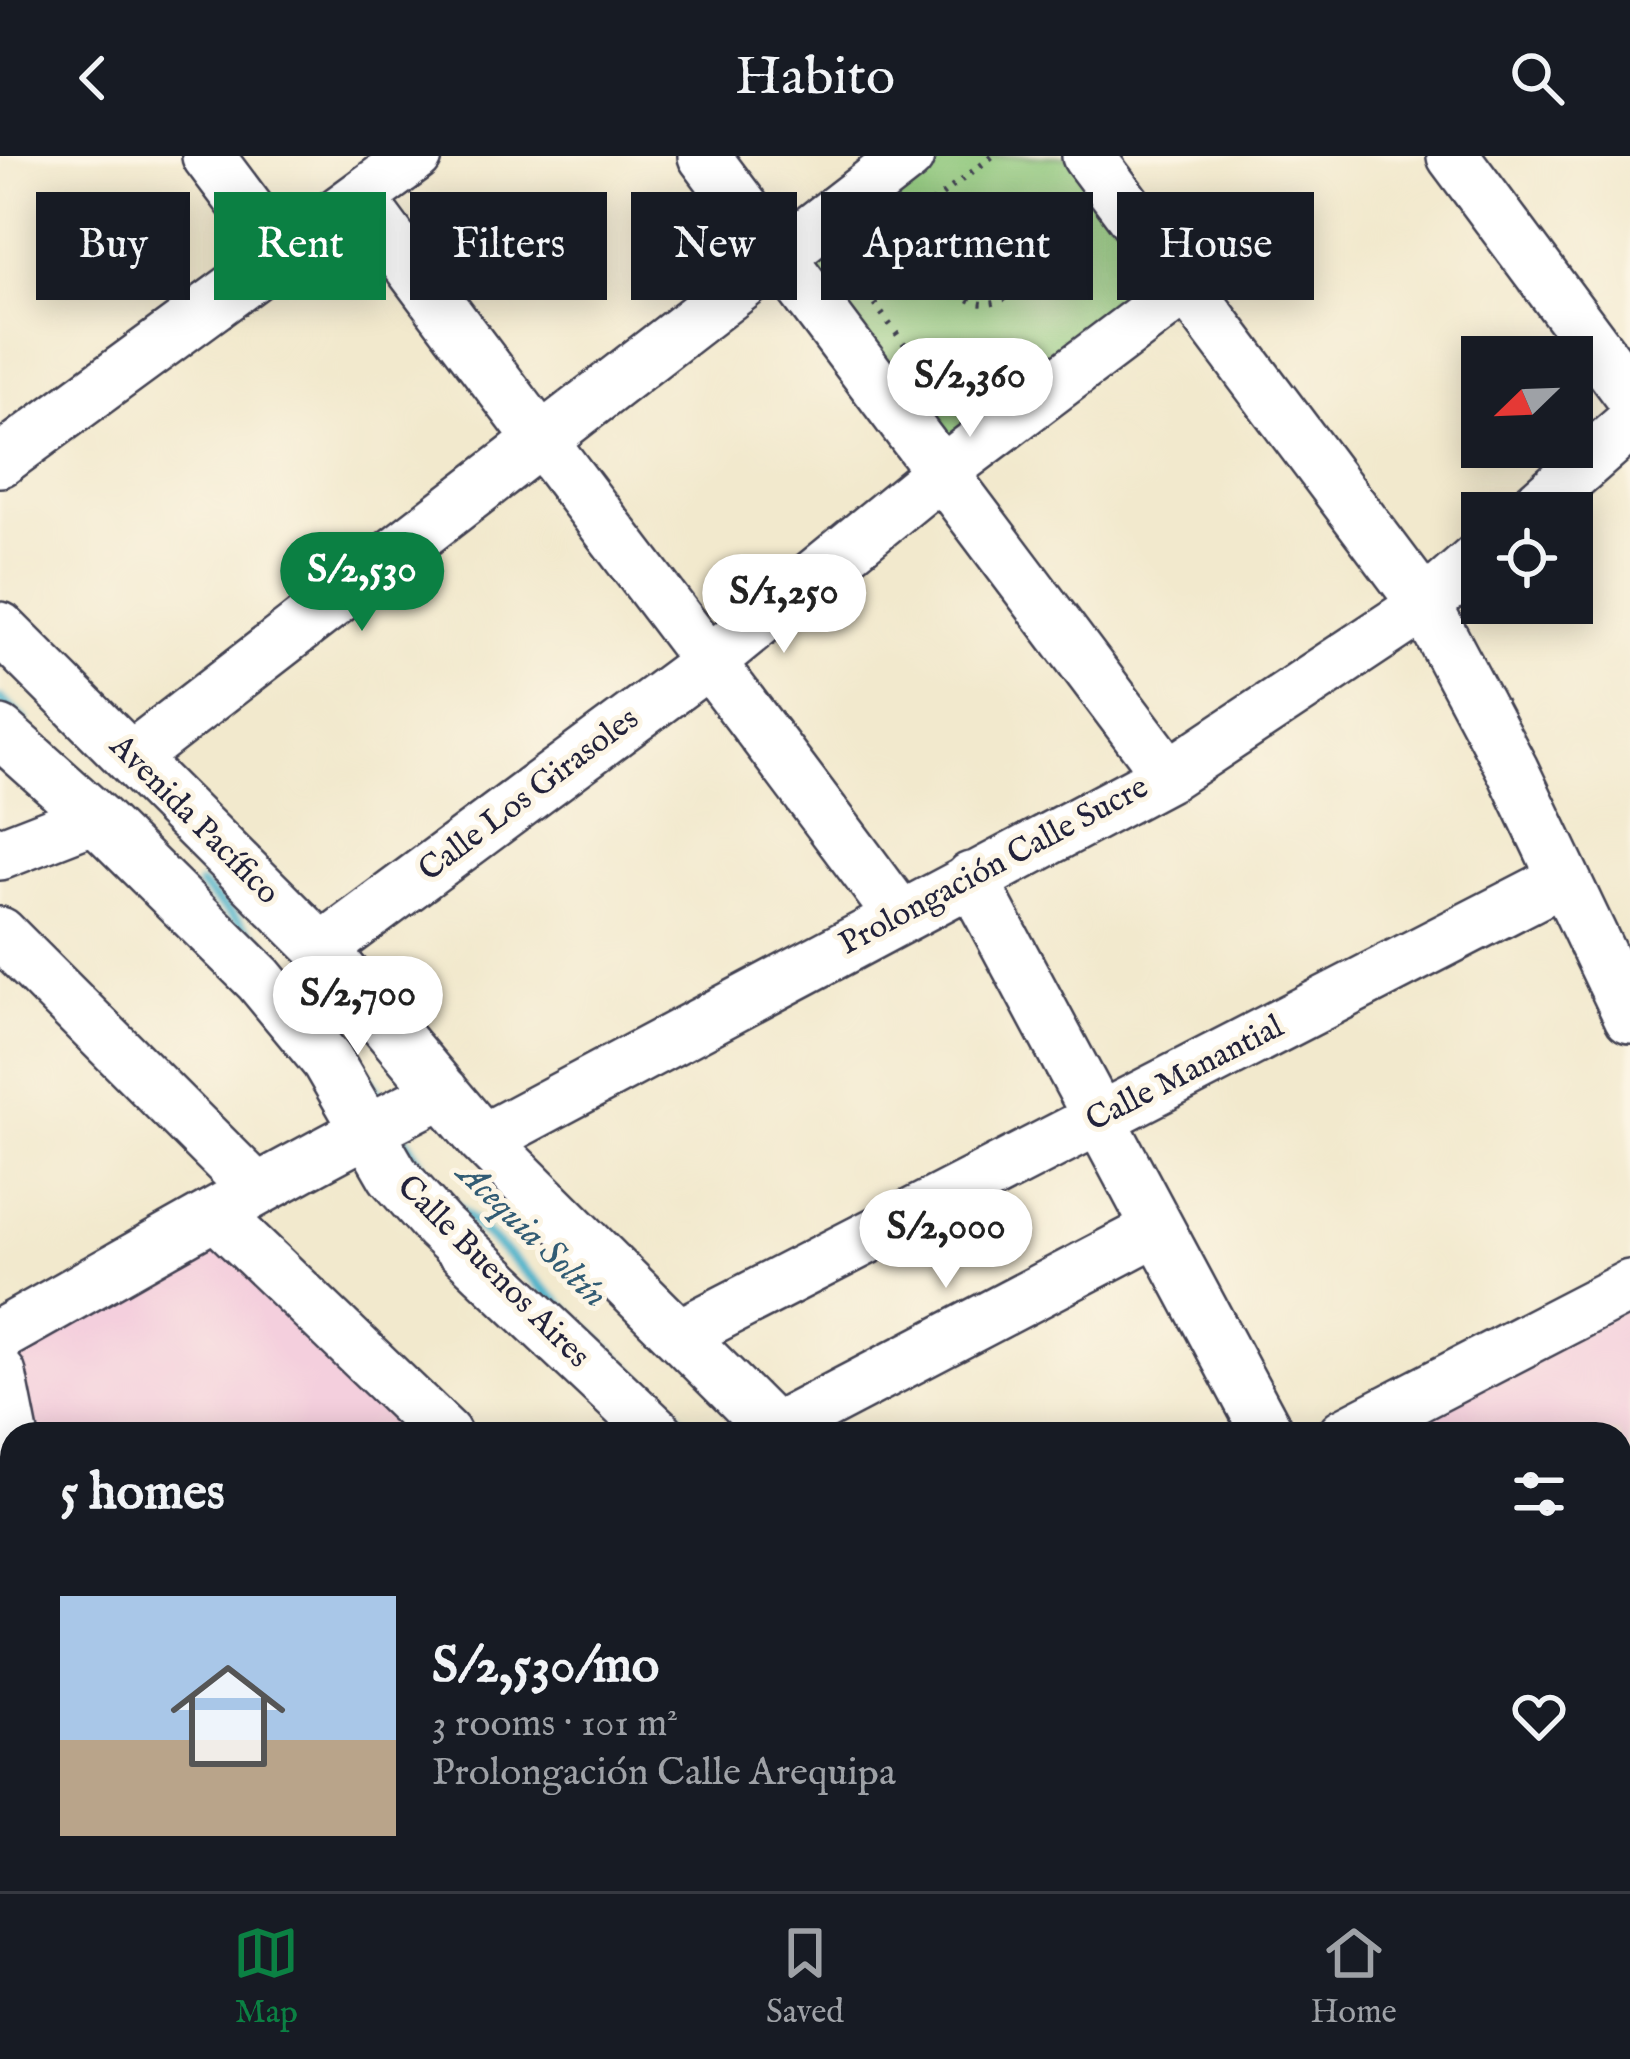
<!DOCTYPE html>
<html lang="en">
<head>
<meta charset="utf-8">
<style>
	body { margin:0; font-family:"IM FELL English",serif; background:#242831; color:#f1f3f6; height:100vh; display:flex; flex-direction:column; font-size:45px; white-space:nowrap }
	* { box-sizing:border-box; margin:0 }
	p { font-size:39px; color:#9ea1a6 }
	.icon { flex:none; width:66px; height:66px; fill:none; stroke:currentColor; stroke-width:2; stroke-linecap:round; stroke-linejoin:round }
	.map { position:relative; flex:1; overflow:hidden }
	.panel { position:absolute; left:0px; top:1266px; width:1632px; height:471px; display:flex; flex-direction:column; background:#171b24; border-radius:36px 36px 0 0; box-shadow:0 6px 30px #0003 }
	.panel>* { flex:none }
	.guide { position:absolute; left:36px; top:36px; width:1560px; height:108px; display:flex; gap:24px }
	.needle { width:78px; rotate:247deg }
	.buttons { position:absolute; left:1461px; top:180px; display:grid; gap:24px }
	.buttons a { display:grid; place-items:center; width:132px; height:132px; border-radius:0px; background:#171b24; box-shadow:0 6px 30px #0003; font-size:60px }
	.price { position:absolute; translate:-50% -102px; padding:0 27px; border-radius:42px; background:#fff; color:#222; font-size:39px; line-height:78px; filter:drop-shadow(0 3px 6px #0008) }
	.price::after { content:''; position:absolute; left:50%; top:72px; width:36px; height:27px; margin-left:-18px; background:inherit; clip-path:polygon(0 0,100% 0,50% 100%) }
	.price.selected { background:#0b8043; color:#fff }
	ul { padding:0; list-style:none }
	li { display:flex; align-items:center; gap:36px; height:300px; padding:0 60px }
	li+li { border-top:3px solid #363941 }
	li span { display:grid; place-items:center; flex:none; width:336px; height:240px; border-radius:0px; color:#555 }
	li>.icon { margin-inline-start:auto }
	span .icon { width:144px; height:144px; fill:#fffc; stroke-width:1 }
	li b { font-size:51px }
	h2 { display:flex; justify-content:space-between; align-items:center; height:144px; padding:0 60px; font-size:51px }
	.pill { padding:0 42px; border-radius:0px; background:#171b24; box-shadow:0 6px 30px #0003; font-size:42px; line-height:108px }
	.pill.selected { background:#0b8043; color:#fff }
	header { display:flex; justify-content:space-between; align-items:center; height:156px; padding:0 60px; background:#171b24; font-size:54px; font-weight:600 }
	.menu { display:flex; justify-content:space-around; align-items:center; height:168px; border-top:3px solid #363941; background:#171b24; font-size:33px; color:#9ea1a6 }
	.menu a { display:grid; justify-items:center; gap:6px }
	.menu .selected { color:#0b8043 }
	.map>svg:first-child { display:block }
	.built { fill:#f4cfdd }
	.green { fill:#8dc67a; stroke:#58745a; stroke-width:3 }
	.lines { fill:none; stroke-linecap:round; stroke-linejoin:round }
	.stream { stroke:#4bb2ca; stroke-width:10 }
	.minor-casing { stroke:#414051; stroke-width:56 }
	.path { stroke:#414051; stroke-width:6; stroke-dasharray:3 9; stroke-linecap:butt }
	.minor { stroke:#fff; stroke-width:51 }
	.labels { text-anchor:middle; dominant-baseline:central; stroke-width:10; stroke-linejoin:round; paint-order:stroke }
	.street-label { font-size:33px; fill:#22223b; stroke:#fcf5e5 }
	.water-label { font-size:36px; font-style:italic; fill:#325c74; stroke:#fcf5e5 }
</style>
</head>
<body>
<header><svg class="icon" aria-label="back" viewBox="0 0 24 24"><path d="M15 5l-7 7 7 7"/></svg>Habito<svg class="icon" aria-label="search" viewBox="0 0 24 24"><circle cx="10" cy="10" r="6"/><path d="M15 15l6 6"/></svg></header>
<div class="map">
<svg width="1630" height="1735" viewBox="0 0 1630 1735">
	<rect width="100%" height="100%" fill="#fcf5e5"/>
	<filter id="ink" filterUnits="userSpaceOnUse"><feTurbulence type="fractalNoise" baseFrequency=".00833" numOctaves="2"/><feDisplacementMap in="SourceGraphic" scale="24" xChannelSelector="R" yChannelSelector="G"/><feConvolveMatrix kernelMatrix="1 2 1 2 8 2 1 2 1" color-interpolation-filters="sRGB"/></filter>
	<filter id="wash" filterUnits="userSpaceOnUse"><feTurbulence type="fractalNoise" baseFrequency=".004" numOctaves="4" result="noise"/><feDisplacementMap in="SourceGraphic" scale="48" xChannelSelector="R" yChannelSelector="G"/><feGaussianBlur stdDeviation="2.7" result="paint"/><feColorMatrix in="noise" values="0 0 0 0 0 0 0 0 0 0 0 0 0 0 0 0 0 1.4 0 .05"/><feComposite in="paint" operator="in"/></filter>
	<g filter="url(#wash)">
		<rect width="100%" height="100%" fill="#f2e9cd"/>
		<path class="built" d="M214,1085L412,1278H33L18,1201Z
			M1630,1150V1735H1217L1209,1725H1620V1278H1385Z
			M139,1725H230L232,1735H76Z"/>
		<path class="green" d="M929,0H1075L1175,128L939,298L799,104Z"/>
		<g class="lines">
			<path class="stream" d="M0,543L24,565
				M200,729L265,790L340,874L384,948
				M400,974L432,1027L697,1278
				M1137,1725L1145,1735"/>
		</g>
	</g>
	<g filter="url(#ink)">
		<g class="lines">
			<g class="minor-casing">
				<path id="minor" d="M208,0L283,100
					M704,0L1169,619
					M1088,0L1425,449L1512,613L1630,861
					M1453,0L1630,238
					M361,44C538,284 722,519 899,759
					M0,305L416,0
					M1529,357L1630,268
					M0,472L322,793L483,984L778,1278
					M0,576L95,661L259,823L327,905L393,1019L439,1071L658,1278
					M132,601L908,0
					M0,698L95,661
					M971,722L1268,1278
					M0,777L255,1032
					M322,793L711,504L940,317L1188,130
					M483,984L1169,619L1425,449L1482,399
					M216,1058L445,1278
					M0,1179C147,1097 292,1011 443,936
					M679,1179L1564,723
					M0,1218L12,1278
					M774,1274L1158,1073
					M1344,1278L1630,1130
					M0,1721L12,1719
					M558,1725L559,1735
					M1067,1725L1075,1735
					M1188,1725L1196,1735
					M858,1729L859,1735"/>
			</g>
			<path class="path" d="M951 113a35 35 0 1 1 70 0a35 35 0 1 1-70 0Z
				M955,256L847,111L993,0"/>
			<use href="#minor" class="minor"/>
		</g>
	</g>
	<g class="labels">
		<g class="street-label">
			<text transform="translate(529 639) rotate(-37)">Calle Los Girasoles</text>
			<text transform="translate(194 664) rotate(45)">Avenida Pacífico</text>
			<text transform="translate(994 710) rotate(-28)">Prolongación Calle Sucre</text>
			<text transform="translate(1185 918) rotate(-27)">Calle Manantial</text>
			<text transform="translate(493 1116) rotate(45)">Calle Buenos Aires</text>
		</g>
		<g class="water-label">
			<text transform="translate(532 1079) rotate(44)">Acequia Soltín</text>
		</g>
	</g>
</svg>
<div class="buttons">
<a><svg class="needle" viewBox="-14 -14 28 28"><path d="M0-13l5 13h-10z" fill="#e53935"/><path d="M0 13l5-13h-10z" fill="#9ea1a6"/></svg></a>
<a><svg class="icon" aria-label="locate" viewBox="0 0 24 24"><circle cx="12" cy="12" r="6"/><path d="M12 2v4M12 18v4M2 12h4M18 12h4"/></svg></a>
</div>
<b class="price" style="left:970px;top:284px">S/2,360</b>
<b class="price selected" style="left:362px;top:478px">S/2,530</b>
<b class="price" style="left:784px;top:500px">S/1,250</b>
<b class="price" style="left:358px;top:902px">S/2,700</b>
<b class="price" style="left:946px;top:1135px">S/2,000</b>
<div class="guide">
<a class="pill">Buy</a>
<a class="pill selected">Rent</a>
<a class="pill">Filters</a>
<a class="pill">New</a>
<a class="pill">Apartment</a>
<a class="pill">House</a>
</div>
<section class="panel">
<h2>5 homes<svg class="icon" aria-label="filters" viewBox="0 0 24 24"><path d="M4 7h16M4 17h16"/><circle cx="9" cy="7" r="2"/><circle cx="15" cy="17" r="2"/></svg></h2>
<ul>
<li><span style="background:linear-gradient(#a9c7e8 60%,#b9a48a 0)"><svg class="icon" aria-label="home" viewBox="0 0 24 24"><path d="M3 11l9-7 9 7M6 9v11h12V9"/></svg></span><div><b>S/2,530/mo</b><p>3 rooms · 101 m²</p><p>Prolongación Calle Arequipa</p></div><svg class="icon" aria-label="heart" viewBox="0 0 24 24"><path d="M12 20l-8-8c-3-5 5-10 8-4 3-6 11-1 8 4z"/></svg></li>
</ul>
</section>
</div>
<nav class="menu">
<a class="selected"><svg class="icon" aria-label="map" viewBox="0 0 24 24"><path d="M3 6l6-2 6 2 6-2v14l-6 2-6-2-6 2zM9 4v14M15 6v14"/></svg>Map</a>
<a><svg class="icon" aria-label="saved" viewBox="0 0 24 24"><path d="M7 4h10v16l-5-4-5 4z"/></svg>Saved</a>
<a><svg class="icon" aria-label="home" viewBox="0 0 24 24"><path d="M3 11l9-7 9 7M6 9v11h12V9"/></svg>Home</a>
</nav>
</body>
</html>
